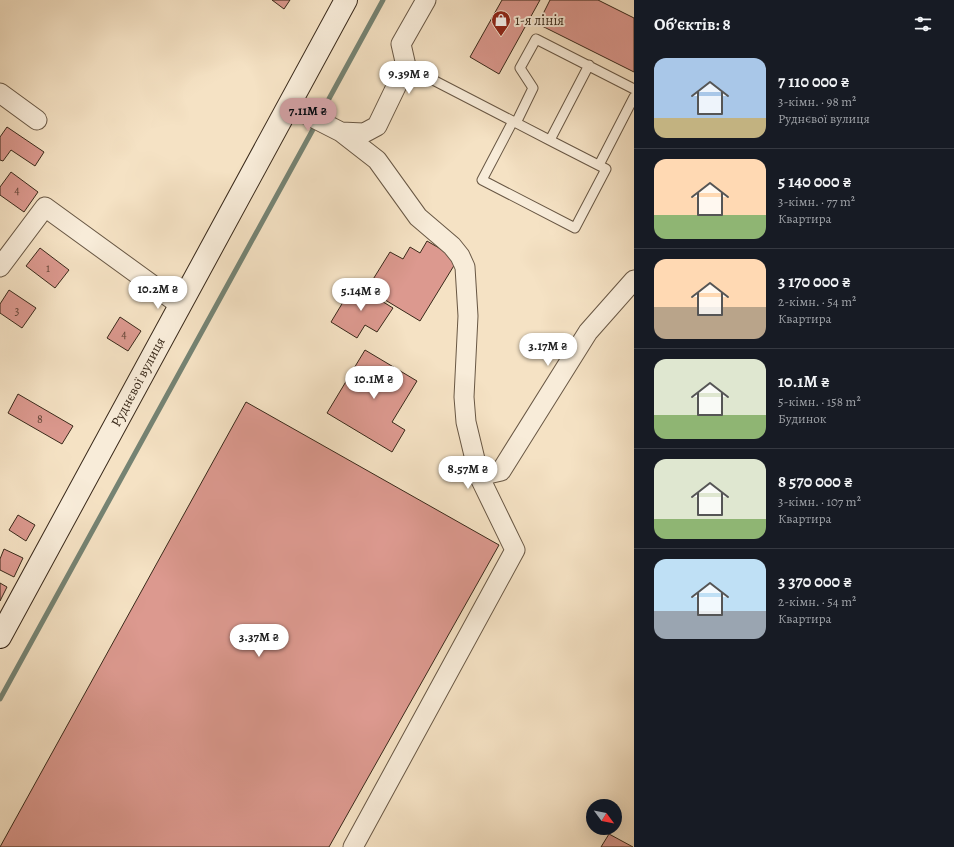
<!DOCTYPE html>
<html lang="uk">
<head>
<meta charset="utf-8">
<style>
	body { margin:0; font-family:Alegreya,serif; background:#20242c; color:#f1f3f6; height:100vh; display:flex; flex-direction:column; font-size:15px; white-space:nowrap }
	* { box-sizing:border-box; margin:0 }
	p { font-size:13px; color:#9ea1a6 }
	.icon { flex:none; width:22px; height:22px; fill:none; stroke:currentColor; stroke-width:2; stroke-linecap:round; stroke-linejoin:round }
	.map { position:relative; flex:1; overflow:hidden }
	.details { display:flex; flex-direction:column; background:#171b24; width:320px }
	.details>* { flex:none }
	.needle { width:26px; rotate:122deg }
	.buttons { position:absolute; left:586px; top:799px; display:grid; gap:8px }
	.buttons a { display:grid; place-items:center; width:36px; height:36px; border-radius:50%; background:#171b24; box-shadow:0 4px 16px #0002; font-size:20px }
	.price { position:absolute; translate:-50% -34px; padding:0 9px; border-radius:14px; background:#fff; color:#222; font-size:13px; line-height:26px; filter:drop-shadow(0 1px 2px #0008) }
	.price::after { content:''; position:absolute; left:50%; top:24px; width:12px; height:9px; margin-left:-6px; background:inherit; clip-path:polygon(0 0,100% 0,50% 100%) }
	.price.current { background:#c59692; color:#111 }
	ul { padding:0; list-style:none }
	li { display:flex; align-items:center; gap:12px; height:100px; padding:0 20px }
	li+li { border-top:1px solid #363941 }
	li span { display:grid; place-items:center; flex:none; width:112px; height:80px; border-radius:12px; color:#555 }
	li>.icon { margin-inline-start:auto }
	span .icon { width:48px; height:48px; fill:#fffc; stroke-width:1 }
	li b { font-size:17px }
	h2 { display:flex; justify-content:space-between; align-items:center; height:48px; padding:0 20px; font-size:17px }
	main { display:flex; flex:1; min-height:0 }
	.map>svg:first-child { display:block }
	.lines { fill:none; stroke-linecap:round; stroke-linejoin:round }
	.stream { stroke:#758373; stroke-width:5 }
	.building { fill:#dc998f; stroke:#39291a }
	.lane-casing { stroke:#685744; stroke-width:11 }
	.street-casing { stroke:#685744; stroke-width:21 }
	.secondary-casing { stroke:#39291a; stroke-width:24 }
	.lane { stroke:#f8ecd9; stroke-width:9 }
	.street { stroke:#f8ecd9; stroke-width:19 }
	.secondary { stroke:#f8ecd9; stroke-width:22 }
	.labels { text-anchor:middle; dominant-baseline:central; stroke-width:4; stroke-linejoin:round; paint-order:stroke }
	.number-label { font-size:12px; fill:#624537 }
	.poi-label { font-size:14px; fill:#39291a; stroke:#f8ecd9; text-anchor:start }
	.street-label { font-size:14px; fill:#39291a; stroke:#f8ecd9 }
</style>
</head>
<body>
<main>
<div class="map">
<svg width="634" height="847" viewBox="0 0 634 847">
	<rect width="100%" height="100%" fill="#f5e2c4"/>
	<filter id="stains"><feTurbulence type="fractalNoise" baseFrequency=".005" numOctaves="4"/><feColorMatrix values="0 0 0 0 .2 0 0 0 0 .09 0 0 0 0 .02 0 0 0 .5 -.17"/></filter>
	<radialGradient id="worn" r=".72"><stop offset=".6" stop-color="#630" stop-opacity="0"/><stop offset="1" stop-color="#630" stop-opacity=".3"/></radialGradient>
	<g class="lines">
		<path class="stream" d="M319,117L383,0
			M0,699L316,124"/>
	</g>
	<path class="building" d="M272,0H290L284,9Z
		M502,0H540L499,74L470,57Z
		M550,0H598L634,18V72L538,24Z
		M7,127L44,152L35,166L11,150L3,161L0,160V137Z
		M11,172L38,192L24,212L0,195V187Z
		M427,241L458,259L420,321L367,289L390,252L403,259L410,247L420,253Z
		M40,248L69,270L55,288L26,266Z
		M354,284L393,308L377,332L365,325L357,338L331,322Z
		M9,290L36,308L22,328L0,313V304Z
		M120,317L141,331L128,351L107,338Z
		M365,350L417,381L392,422L405,430L392,452L327,413Z
		M18,394L73,426L62,444L8,413Z
		M246,402L499,545L329,847H0Z
		M18,515L35,525L26,541L9,530Z
		M4,549L23,558L14,577L0,570V559Z
		M0,583L7,587L0,601Z
		M609,834L633,847H601Z"/>
	<g class="lines">
		<g class="lane-casing">
			<path id="lane" d="M406,66C472,100 539,135 606,169L575,228L482,180L513,121
				M516,123L533,88L520,68L536,39L634,89
				M550,140L589,65
				M599,165L634,97"/>
		</g>
		<g class="street-casing">
			<path id="street" d="M0,93L37,120
				M288,105L341,132L377,160L418,217L452,246L460,256L465,267L468,316L464,397L466,422L479,476L515,550L353,847
				M341,132L364,133L377,126L406,66L401,44L426,0
				M0,267L45,207L180,305
				M479,476L501,471L588,332L634,280"/>
		</g>
		<g class="secondary-casing">
			<path id="secondary" d="M0,637L346,0"/>
		</g>
		<use href="#lane" class="lane"/>
		<use href="#street" class="street"/>
		<use href="#secondary" class="secondary"/>
	</g>
	<defs>
		<g id="shop-pin" transform="scale(1)"><path d="M0 17L-7.5 6A9.5 9.5 0 1 1 7.5 6Z" fill="#8f2418" stroke="#f8ecd9"/><path d="M-5-2.5h2.3a2.7 3.5 0 0 1 5.4 0H5L5.5 6h-11ZM-1.5-2.5h3a1.5 2.3 0 0 0-3 0Z" fill="#fff"/></g>
	</defs>
	<g fill-rule="evenodd">
		<use href="#shop-pin" x="501" y="20"/>
	</g>
	<g class="labels">
		<g class="number-label">
			<text x="17" y="190">4</text>
			<text x="48" y="268">1</text>
			<text x="17" y="311">3</text>
			<text x="124" y="334">4</text>
			<text x="40" y="419">8</text>
		</g>
		<g class="poi-label">
			<text x="515" y="20">1-я лінія</text>
		</g>
		<g class="street-label">
			<text transform="translate(138 382) rotate(-62)">Руднєвої вулиця</text>
		</g>
	</g>
	<rect width="100%" height="100%" filter="url(#stains)"/>
	<rect width="100%" height="100%" fill="url(#worn)"/>
</svg>
<div class="buttons">
<a><svg class="needle" viewBox="-14 -14 28 28"><path d="M0-13l5 13h-10z" fill="#e53935"/><path d="M0 13l5-13h-10z" fill="#9ea1a6"/></svg></a>
</div>
<b class="price" style="left:409px;top:95px">9.39M ₴</b>
<b class="price current" style="left:308px;top:132px">7.11M ₴</b>
<b class="price" style="left:158px;top:310px">10.2M ₴</b>
<b class="price" style="left:361px;top:312px">5.14M ₴</b>
<b class="price" style="left:548px;top:367px">3.17M ₴</b>
<b class="price" style="left:374px;top:400px">10.1M ₴</b>
<b class="price" style="left:468px;top:490px">8.57M ₴</b>
<b class="price" style="left:259px;top:658px">3.37M ₴</b>
</div>
<section class="details">
<h2>Об’єктів: 8<svg class="icon" aria-label="filters" viewBox="0 0 24 24"><path d="M4 7h16M4 17h16"/><circle cx="9" cy="7" r="2"/><circle cx="15" cy="17" r="2"/></svg></h2>
<ul>
<li><span style="background:linear-gradient(#a9c7e8 75%,#c2b280 0)"><svg class="icon" aria-label="home" viewBox="0 0 24 24"><path d="M3 11l9-7 9 7M6 9v11h12V9"/></svg></span><div><b>7 110 000 ₴</b><p>3-кімн. · 98 m²</p><p>Руднєвої вулиця</p></div></li>
<li><span style="background:linear-gradient(#ffd9b3 70%,#8fb573 0)"><svg class="icon" aria-label="home" viewBox="0 0 24 24"><path d="M3 11l9-7 9 7M6 9v11h12V9"/></svg></span><div><b>5 140 000 ₴</b><p>3-кімн. · 77 m²</p><p>Квартира</p></div></li>
<li><span style="background:linear-gradient(#ffd9b3 60%,#b9a48a 0)"><svg class="icon" aria-label="home" viewBox="0 0 24 24"><path d="M3 11l9-7 9 7M6 9v11h12V9"/></svg></span><div><b>3 170 000 ₴</b><p>2-кімн. · 54 m²</p><p>Квартира</p></div></li>
<li><span style="background:linear-gradient(#dfe7d0 70%,#8fb573 0)"><svg class="icon" aria-label="home" viewBox="0 0 24 24"><path d="M3 11l9-7 9 7M6 9v11h12V9"/></svg></span><div><b>10.1M ₴</b><p>5-кімн. · 158 m²</p><p>Будинок</p></div></li>
<li><span style="background:linear-gradient(#dfe7d0 75%,#8fb573 0)"><svg class="icon" aria-label="home" viewBox="0 0 24 24"><path d="M3 11l9-7 9 7M6 9v11h12V9"/></svg></span><div><b>8 570 000 ₴</b><p>3-кімн. · 107 m²</p><p>Квартира</p></div></li>
<li><span style="background:linear-gradient(#bfe0f5 65%,#9aa5b1 0)"><svg class="icon" aria-label="home" viewBox="0 0 24 24"><path d="M3 11l9-7 9 7M6 9v11h12V9"/></svg></span><div><b>3 370 000 ₴</b><p>2-кімн. · 54 m²</p><p>Квартира</p></div></li>
</ul>
</section>
</main>
</body>
</html>
